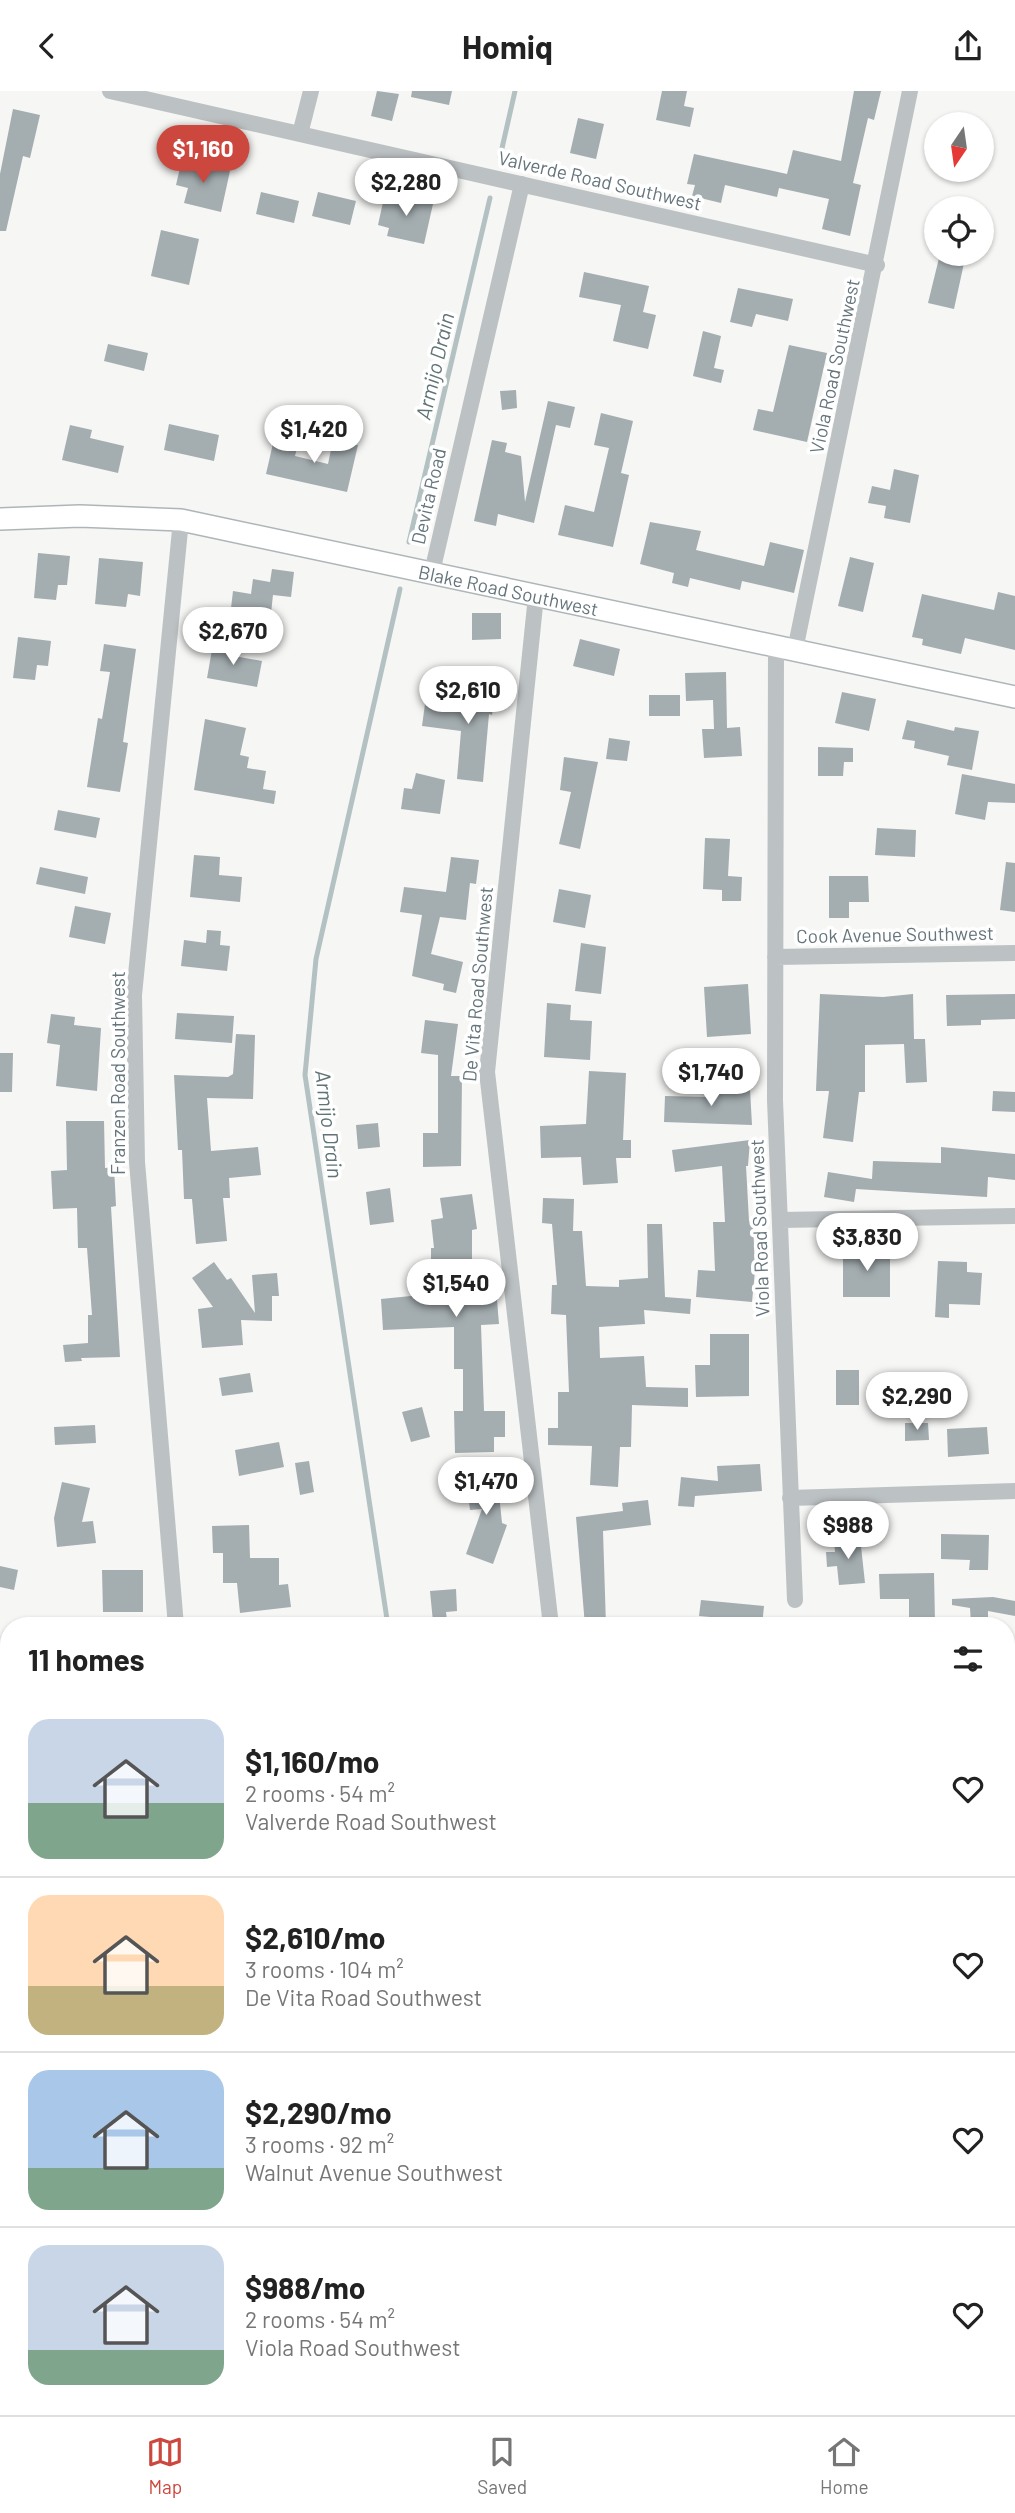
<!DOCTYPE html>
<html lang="en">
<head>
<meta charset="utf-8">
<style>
	body { margin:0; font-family:Barlow,sans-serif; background:#f6f6f6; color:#222; height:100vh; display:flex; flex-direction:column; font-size:26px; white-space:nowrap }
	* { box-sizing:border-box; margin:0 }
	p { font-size:23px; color:#767676 }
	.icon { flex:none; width:38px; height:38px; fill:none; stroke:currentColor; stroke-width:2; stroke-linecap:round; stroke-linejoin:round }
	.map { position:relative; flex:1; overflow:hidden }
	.sheet { position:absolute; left:0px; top:1526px; width:1015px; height:798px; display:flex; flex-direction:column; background:#fff; border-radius:28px 28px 0 0; box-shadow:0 2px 5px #0004 }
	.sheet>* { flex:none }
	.needle { width:46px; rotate:193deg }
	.fabs { position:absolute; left:924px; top:21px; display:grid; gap:14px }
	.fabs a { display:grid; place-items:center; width:70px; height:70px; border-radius:50%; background:#fff; box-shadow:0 2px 5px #0004; font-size:35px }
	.price { position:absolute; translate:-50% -60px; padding:0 16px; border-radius:24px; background:#fff; color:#222; font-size:23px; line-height:46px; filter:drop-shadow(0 2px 4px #0008) }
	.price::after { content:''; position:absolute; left:50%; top:42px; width:21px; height:16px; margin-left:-10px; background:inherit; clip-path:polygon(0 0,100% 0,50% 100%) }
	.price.selected { background:#cc473e; color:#fff }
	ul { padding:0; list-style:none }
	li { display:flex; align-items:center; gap:21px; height:175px; padding:0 28px }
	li+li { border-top:2px solid #e0e0e0 }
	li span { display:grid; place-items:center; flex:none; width:196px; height:140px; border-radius:21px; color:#555 }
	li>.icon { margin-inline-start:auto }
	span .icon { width:84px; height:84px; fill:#fffc; stroke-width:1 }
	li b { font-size:30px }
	h2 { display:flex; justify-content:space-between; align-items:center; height:84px; padding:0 28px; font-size:30px }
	header { display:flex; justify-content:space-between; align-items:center; height:91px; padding:0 28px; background:#fff; font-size:32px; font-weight:700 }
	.menu { display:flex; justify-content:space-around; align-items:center; height:98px; border-top:2px solid #e0e0e0; background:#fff; font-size:19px; color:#767676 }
	.menu a { display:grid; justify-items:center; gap:4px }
	.menu .selected { color:#cc473e }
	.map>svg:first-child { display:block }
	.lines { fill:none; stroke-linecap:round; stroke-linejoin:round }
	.stream { stroke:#b4c1c2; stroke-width:5 }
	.building { fill:#a4adb0 }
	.secondary-casing { stroke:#aeb5b8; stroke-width:24 }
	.street { stroke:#bcc1c3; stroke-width:16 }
	.secondary { stroke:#fff; stroke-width:21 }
	.labels { text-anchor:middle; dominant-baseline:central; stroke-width:7; stroke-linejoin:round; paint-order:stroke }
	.street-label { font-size:19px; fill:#65757b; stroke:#fff }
	.water-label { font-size:21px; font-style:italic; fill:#607476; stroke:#fff }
</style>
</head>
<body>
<header><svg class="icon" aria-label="back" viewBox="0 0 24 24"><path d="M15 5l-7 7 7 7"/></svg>Homiq<svg class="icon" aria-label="share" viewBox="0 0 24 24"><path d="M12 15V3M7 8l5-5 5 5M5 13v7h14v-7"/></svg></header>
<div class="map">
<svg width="1015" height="2324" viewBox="0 0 1015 2324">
	<rect width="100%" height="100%" fill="#f6f6f4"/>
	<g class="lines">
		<path class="stream" d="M500,66L515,0
			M409,451L490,107
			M388,1535L305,984L316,868L400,498
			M405,2315L426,2324"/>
	</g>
	<path class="building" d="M377,0L399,3L392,30L371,25Z
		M412,0H452L449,14L411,6Z
		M662,0H687L684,15L694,17L690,36L656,29Z
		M854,0H881L874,29L868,27L853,92L861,94L850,145L822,138L829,108L779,97L777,106L725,94L721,112L692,105L695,94L687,93L694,63L787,83L793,59L841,70Z
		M13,18L40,24L30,67L23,65L6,140H0V83Z
		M578,27L604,33L596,68L570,62Z
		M182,68L230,80L221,121L184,112L188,97L176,94Z
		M261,101L299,110L294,132L256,123Z
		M318,101L356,110L350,134L312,125Z
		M385,102L433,113L424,153L387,145L389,137L378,134Z
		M161,139L199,148L189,194L151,185Z
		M940,163H966L954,218L928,212Z
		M584,181L649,195L643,221L656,224L648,258L613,250L621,214L579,206Z
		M738,197L793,208L788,230L756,223L752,236L730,231Z
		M703,240L721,245L714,277L724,279L721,292L693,285Z
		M108,253L148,262L144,280L104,270Z
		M789,254L827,262L807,351L753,339L758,318L773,321Z
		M516,299L517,317L502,319L500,300Z
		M548,310L575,316L570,337L556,334L534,432L498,423L496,435L474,430L492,349L507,352L505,361L521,365L525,411Z
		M601,322L633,330L621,382L629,384L613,456L558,444L565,414L594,421L609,357L594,354Z
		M169,333L219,344L214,370L164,359Z
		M70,334L92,339L90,347L124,355L118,382L62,369Z
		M274,348L298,353L295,365L328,373L333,349L358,354L347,401L266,383Z
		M894,378L919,384L910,432L884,427L886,415L868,412L872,395L890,399Z
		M650,431L701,440L696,459L764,475L770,451L804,459L794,502L742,490L740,499L690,487L688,496L672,492L674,482L640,473Z
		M38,462L70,465L67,494H58L56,509L34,507Z
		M850,466L874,472L863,521L838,515Z
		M99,467L143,471L140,505L128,503L126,516L95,513Z
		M272,478L294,481L291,506L273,504L270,531L230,526L233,500L251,503L253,488L270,491Z
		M998,501L1015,505V559L965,547L961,563L922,554L923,548L912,546L922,503L994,519Z
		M472,522H501V548L472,549Z
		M18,546L51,550L48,575L37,574L35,589L13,587Z
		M580,548L620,558L614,585L573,575Z
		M104,553L136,558L123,651L128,652L120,701L87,696L98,627L102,628L110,581L100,580Z
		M213,553L235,557L234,565L262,570L257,596L207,587Z
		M726,581L727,637L740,636L742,665L704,667L702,638H714L713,609L686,610L685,582Z
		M470,584L497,588L492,624L489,623L483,691L457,688L461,640L422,635L425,613L466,619Z
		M842,601L876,608L869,640L835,632Z
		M649,604H680V625H649Z
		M205,628L246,637L240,664L249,666L247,677L266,680L263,698L276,700L274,713L194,699Z
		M907,629L954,640L955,636L979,640L972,679L947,674L949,665L914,657L915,650L902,648Z
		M609,647L630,650L627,670L606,668Z
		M818,656L853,657V671H844L843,685H818Z
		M564,666L598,671L580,758L559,753L571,701L560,699Z
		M416,682L445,689L440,723L401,718L404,697L412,698Z
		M962,683L1015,693V712L988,711L985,729L955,723Z
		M58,719L100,727L96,747L54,739Z
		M877,737L916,739L915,766L875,764Z
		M705,747L730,748L728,785L742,786L741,810H722V799L703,798Z
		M194,764L220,766L219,784L242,786L240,811L190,806Z
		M451,766L479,769L476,793L470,792L466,829L440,826L431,863L463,871L456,902L443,899L444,893L412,885L422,824L400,821L404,796L446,801Z
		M1006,771L1015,772V821L1000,819Z
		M40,776L88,786L85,803L36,793Z
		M829,785H868L869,811H849V827H829Z
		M559,798L591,804L585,837L553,831Z
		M75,815L111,822L105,853L69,846Z
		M207,839L221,840L220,854L230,855L227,880L181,875L184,849L206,852Z
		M581,852L606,856L601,903L575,900Z
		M748,893L751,943L707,946L704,896Z
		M820,903L883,906L913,903L914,948H925L927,991L906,992L904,953L865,954V1001H859L853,1051L823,1047L829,1000H816Z
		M1015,903V928L981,929V934L947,935L946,904Z
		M547,912L571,914L570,929L592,930L590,969L544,966Z
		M177,922L234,925L232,952L175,948Z
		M51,923L75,926L74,934L101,937L97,1000L56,995L60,954L47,952Z
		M425,929L458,933L451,985H462L461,1075L423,1076V1042H438V964L421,962Z
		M236,943L255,944L253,1008L207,1007L211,1060L258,1056L261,1084L229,1087L230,1107H223L227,1150L196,1153L192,1108H184L182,1059H178L174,984L228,986L233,983Z
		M0,962H13L12,1001H0Z
		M589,980L626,982L623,1049H631V1067H616L618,1092L583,1094L581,1066L541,1067L540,1035L586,1033Z
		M750,998L752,1034L664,1031L665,1005L708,1006L707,999Z
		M993,1000L1015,1001V1021L992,1020Z
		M66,1030H104L105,1077L114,1076L116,1115L111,1116L120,1266L81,1267L82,1270L65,1271L63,1254L88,1252V1224H92L87,1157H78L77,1117L53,1118L51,1080L67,1079Z
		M378,1032L380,1056L358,1058L356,1034Z
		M750,1049L748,1075H746L749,1130H753L755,1180L752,1211L696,1206L698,1179L715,1180L713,1131H725L722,1075L675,1081L672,1059Z
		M941,1056L1015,1063V1089L988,1086L987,1106L856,1098L854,1111L824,1106L828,1081L872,1088L873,1070L941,1072Z
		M390,1097L394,1131L370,1134L366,1101Z
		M472,1103L477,1138L472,1139V1200L483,1199L484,1210L497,1209L499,1233L481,1234L484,1320H505V1346H494V1361L455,1362L454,1320H463V1278H454V1236L383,1239L381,1208L431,1203V1157H434L431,1129L443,1127L440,1107Z
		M543,1107L574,1108L573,1140H582L586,1195L619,1196V1189L648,1187L647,1133H662L665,1206L691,1208L690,1223L644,1219L645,1233L599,1236L600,1267L644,1265L646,1296L688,1297V1316L632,1314L631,1356H620L618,1396L590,1394L592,1355L548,1354V1337H558V1301H569L566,1224L551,1223L552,1194H557L552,1133L542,1132Z
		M890,1157V1206H843V1158Z
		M938,1170L967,1171V1181L982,1182L980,1214L949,1213V1227L935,1226Z
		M214,1171L227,1189L231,1187L255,1222L252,1184L277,1182L279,1205H272V1230L241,1229L243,1254L202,1257L198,1218L213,1216L192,1187Z
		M710,1243H749V1305L696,1306L695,1274H710Z
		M836,1279H859V1314H836Z
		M250,1282L253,1301L222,1305L219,1287Z
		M422,1316L430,1346L411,1351L402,1321Z
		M905,1332H928L929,1349L905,1350Z
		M95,1334L96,1352L55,1354L54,1336Z
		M987,1336L989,1363L948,1366L947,1338Z
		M279,1351L284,1376L239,1385L235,1359Z
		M309,1370L314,1401L300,1404L295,1372Z
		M760,1373L762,1400L695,1405L694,1416L678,1415L681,1386L718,1390L717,1375Z
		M497,1383L502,1432L507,1434L493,1473L466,1463L482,1418L470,1419L466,1387Z
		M62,1391L90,1397L82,1431L93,1430L96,1452L57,1456L54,1427Z
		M648,1409L651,1434L603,1440L606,1535H585L576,1426L623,1420L622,1412Z
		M249,1434L250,1467H279V1494L288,1493L291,1516L240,1522L237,1492H223V1462H213L212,1435Z
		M941,1443L989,1444L988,1479H969L970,1469L941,1468Z
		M860,1446L865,1492L839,1494L837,1475L827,1476L826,1461H835L834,1449Z
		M0,1475L18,1479L14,1499L0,1496Z
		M102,1479H143V1521H103Z
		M934,1482L935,1531H909V1508H880L879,1483Z
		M456,1498L457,1520L446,1521L447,1529L433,1531L430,1500Z
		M993,1506L1015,1510V1525L988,1520V1532L971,1533L970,1517L952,1514V1508Z
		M701,1509L764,1515L762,1535H722V1527L699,1525Z"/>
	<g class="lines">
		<g class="secondary-casing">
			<g id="secondary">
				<path id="s1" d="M0,428L80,425L181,429L1015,606"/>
				<path d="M0,1613L9,1615"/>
				<path d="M1006,1932L1015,1935"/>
			</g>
		</g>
		<path class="street" d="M110,0L877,174
			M300,43L311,0
			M432,481L522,93
			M536,505L487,981L551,1535
			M776,554L775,1009L795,1509
			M795,559L910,0
			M775,866L1015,862
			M780,1129L1015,1125
			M790,1407L1015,1400
			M176,1535L137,1071L134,904L181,429
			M1006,2312L1015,2316"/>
		<use href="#secondary" class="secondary"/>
	</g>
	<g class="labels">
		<g class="street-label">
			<text transform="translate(600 89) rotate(13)">Valverde Road Southwest</text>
			<text transform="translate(834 275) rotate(-78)">Viola Road Southwest</text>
			<text transform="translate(428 405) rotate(-77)">Devita Road</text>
			<text stroke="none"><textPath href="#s1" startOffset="516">Blake Road Southwest</textPath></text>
			<text transform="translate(895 843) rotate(-1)">Cook Avenue Southwest</text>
			<text transform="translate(477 893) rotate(-85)">De Vita Road Southwest</text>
			<text transform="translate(117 982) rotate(-90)">Franzen Road Southwest</text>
			<text transform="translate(759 1137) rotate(-92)">Viola Road Southwest</text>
		</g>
		<g class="water-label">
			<text transform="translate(434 275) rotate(-77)">Armijo Drain</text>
			<text transform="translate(330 1033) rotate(83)">Armijo Drain</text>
		</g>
	</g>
</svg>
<div class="fabs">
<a><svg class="needle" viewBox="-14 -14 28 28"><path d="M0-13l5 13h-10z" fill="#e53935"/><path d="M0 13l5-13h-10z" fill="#767676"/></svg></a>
<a><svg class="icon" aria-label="locate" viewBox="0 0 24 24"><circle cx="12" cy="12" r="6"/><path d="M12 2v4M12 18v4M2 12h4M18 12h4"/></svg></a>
</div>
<b class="price selected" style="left:203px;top:94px">$1,160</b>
<b class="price" style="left:406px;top:127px">$2,280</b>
<b class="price" style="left:314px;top:374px">$1,420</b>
<b class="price" style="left:233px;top:576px">$2,670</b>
<b class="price" style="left:468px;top:635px">$2,610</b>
<b class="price" style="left:711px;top:1017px">$1,740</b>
<b class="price" style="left:867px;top:1182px">$3,830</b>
<b class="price" style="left:456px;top:1228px">$1,540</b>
<b class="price" style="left:917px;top:1341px">$2,290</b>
<b class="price" style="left:486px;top:1426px">$1,470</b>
<b class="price" style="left:848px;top:1470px">$988</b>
<section class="sheet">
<h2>11 homes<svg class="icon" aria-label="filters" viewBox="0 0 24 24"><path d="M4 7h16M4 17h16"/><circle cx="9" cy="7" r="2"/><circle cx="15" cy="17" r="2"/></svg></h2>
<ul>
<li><span style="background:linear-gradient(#c9d6e8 60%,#7fa58c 0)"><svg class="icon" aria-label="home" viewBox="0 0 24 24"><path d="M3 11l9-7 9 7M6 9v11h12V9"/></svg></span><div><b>$1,160/mo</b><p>2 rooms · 54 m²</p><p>Valverde Road Southwest</p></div><svg class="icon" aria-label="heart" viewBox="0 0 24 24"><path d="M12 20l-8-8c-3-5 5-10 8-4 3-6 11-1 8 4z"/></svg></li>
<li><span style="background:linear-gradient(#ffd9b3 65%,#c2b280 0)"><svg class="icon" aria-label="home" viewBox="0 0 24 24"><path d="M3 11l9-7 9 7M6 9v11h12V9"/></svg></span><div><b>$2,610/mo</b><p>3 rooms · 104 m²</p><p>De Vita Road Southwest</p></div><svg class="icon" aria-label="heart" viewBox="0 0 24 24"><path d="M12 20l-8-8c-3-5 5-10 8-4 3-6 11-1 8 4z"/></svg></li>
<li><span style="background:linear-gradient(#a9c7e8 70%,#7fa58c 0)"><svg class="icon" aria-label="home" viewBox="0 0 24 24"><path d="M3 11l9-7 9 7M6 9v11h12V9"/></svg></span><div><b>$2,290/mo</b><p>3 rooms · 92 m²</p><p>Walnut Avenue Southwest</p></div><svg class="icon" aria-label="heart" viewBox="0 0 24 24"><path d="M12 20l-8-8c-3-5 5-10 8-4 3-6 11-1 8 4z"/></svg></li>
<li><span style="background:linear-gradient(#c9d6e8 75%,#7fa58c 0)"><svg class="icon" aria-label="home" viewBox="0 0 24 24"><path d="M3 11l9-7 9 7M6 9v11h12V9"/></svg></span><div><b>$988/mo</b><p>2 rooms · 54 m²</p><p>Viola Road Southwest</p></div><svg class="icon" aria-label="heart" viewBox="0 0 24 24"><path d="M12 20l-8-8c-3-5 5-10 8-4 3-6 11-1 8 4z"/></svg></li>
</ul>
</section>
</div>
<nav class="menu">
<a class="selected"><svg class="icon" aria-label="map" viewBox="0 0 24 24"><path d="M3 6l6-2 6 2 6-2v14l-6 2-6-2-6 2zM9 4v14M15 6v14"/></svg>Map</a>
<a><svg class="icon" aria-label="saved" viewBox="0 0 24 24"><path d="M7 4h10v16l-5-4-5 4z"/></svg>Saved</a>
<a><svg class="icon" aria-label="home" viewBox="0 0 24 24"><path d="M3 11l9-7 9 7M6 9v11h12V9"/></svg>Home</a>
</nav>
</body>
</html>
